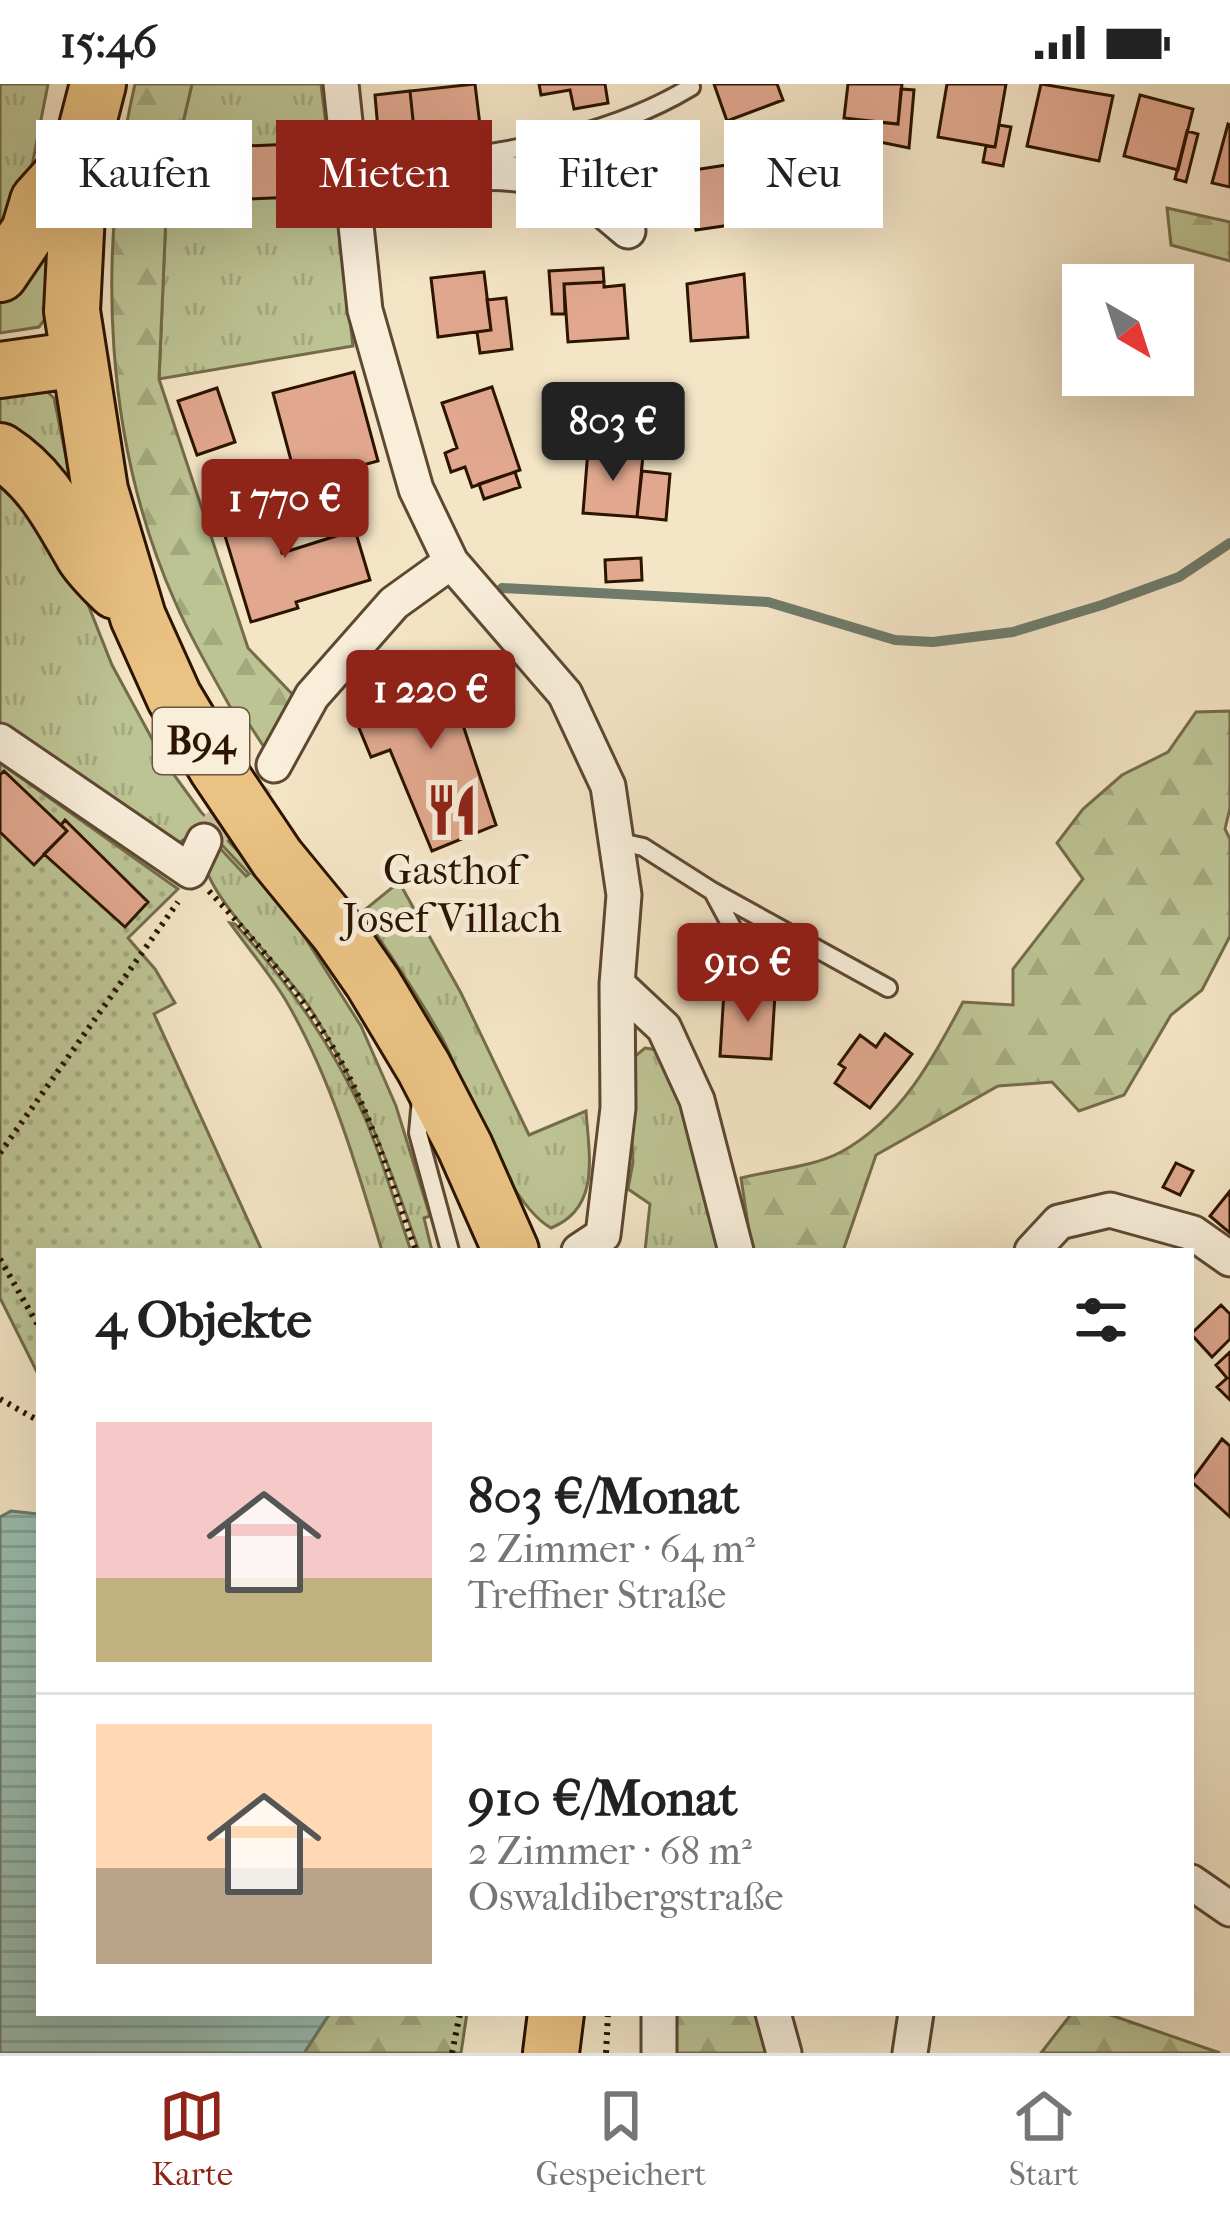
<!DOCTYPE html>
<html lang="de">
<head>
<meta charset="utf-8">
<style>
	body { margin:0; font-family:"IM FELL French Canon",serif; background:#f6f6f6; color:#222; height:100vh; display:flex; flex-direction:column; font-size:45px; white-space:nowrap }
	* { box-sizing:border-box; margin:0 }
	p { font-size:39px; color:#767676 }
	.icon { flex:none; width:66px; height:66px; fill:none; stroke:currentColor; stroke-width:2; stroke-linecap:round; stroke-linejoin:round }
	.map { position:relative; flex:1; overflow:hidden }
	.panel { position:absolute; left:36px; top:1164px; width:1158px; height:768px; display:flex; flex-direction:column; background:#fff; border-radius:0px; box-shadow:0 12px 48px #0002 }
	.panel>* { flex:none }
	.hud { position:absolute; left:36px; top:36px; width:1158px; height:108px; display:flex; gap:24px }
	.needle { width:78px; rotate:141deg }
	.fabs { position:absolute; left:1062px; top:180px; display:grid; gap:24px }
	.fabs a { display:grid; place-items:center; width:132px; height:132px; border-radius:0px; background:#fff; box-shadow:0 12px 48px #0002; font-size:60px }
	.price { position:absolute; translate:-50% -102px; padding:0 27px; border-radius:12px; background:#8f2418; color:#fff; font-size:39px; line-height:78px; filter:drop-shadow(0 3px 6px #0008) }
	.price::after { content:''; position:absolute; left:50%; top:72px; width:36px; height:27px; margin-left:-18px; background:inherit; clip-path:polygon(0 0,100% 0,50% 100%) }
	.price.current { background:#222; color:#fff }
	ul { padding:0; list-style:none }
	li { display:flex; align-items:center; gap:36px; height:300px; padding:0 60px }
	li+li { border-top:3px solid #e0e0e0 }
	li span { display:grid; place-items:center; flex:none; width:336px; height:240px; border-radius:0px; color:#555 }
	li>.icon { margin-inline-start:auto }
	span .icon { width:144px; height:144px; fill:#fffc; stroke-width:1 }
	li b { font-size:51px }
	h2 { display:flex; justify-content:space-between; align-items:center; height:144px; padding:0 60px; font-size:51px }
	.tag { padding:0 42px; border-radius:0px; background:#fff; box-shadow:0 12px 48px #0002; font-size:42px; line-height:108px }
	.tag.current { background:#8f2418; color:#fff }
	.status { display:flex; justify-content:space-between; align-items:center; height:84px; padding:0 60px; background:#fff; direction:ltr }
	.status svg { height:33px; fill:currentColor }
	.tab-bar { display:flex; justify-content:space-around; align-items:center; height:168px; border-top:3px solid #e0e0e0; background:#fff; font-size:33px; color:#767676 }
	.tab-bar a { display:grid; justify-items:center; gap:6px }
	.tab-bar .current { color:#8f2418 }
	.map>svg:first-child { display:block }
	.grass { fill:url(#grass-tufts); stroke:#746c4a; stroke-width:3 }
	.forest { fill:url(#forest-firs); stroke:#746c4a; stroke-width:3 }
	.park { fill:url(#park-dots); stroke:#746c4a; stroke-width:3 }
	.water { fill:url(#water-rules); stroke:#6f7b6b; stroke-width:3 }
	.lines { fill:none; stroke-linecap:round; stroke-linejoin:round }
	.stream { stroke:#6f7b6b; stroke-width:10 }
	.building { fill:#e1a88f; stroke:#2c1400; stroke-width:3 }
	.street-tunnel { stroke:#ccbb9e; stroke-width:33; stroke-dasharray:33 16; stroke-linecap:butt }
	.lane-casing { stroke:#5e4832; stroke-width:22 }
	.street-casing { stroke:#5e4832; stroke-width:39 }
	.primary-casing { stroke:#2c1400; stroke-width:60 }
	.path { stroke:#2c1400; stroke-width:6; stroke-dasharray:3 6; stroke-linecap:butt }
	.lane { stroke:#f8eeda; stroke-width:16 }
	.street { stroke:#f8eeda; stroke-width:33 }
	.primary { stroke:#eac283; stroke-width:54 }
	.labels { text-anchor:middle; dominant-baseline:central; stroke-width:10; stroke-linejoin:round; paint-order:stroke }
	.shield { fill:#f8eeda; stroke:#695541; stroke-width:3 }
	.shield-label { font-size:39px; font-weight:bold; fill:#2c1400 }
	.poi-label { font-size:42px; fill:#2c1400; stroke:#f8eeda }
</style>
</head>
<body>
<div class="status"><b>15:46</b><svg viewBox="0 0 49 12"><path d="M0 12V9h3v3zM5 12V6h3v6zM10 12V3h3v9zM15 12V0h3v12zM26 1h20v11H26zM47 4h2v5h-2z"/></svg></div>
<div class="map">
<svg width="1230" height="1969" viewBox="0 0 1230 1969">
	<defs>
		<pattern id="grass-tufts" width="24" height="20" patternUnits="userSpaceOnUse" patternTransform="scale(3)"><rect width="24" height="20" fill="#bdc494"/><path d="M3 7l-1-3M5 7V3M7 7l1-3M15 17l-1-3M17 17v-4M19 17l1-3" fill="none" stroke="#a3a87e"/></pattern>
		<pattern id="forest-firs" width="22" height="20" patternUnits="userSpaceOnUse" patternTransform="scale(3)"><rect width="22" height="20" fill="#bdc494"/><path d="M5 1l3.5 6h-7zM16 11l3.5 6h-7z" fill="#a3a87e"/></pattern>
		<pattern id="park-dots" width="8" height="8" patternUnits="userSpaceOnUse" patternTransform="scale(3)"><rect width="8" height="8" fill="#bdc494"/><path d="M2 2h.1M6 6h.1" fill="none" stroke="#a3a87e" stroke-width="1.8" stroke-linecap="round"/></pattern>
		<pattern id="water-rules" width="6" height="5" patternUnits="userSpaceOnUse" patternTransform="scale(3)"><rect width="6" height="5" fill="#9cbfb2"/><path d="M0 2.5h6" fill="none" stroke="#87a397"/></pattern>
	</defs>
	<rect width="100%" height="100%" fill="#f4e5c6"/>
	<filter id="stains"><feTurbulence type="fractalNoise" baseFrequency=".00167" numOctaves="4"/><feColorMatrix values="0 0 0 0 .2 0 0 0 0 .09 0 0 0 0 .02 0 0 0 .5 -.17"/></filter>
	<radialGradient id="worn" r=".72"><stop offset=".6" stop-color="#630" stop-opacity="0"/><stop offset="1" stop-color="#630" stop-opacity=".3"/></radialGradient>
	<path class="grass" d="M0,0H48L29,97L0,168Z
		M192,0H321L353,262L159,295L167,107Z
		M47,145L45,235L39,243L0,249V214Z
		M45,306L54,314L74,413L0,348V310Z
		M0,380L70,475L112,581L164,677L201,728L248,778L299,844L361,942L396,1022L430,1132L424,1134L432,1167H419C389,1079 360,1003 310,924C284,885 216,821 206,784L216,760L246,792L249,790L205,743L175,761L65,692L0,639Z
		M399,798L461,909L529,1051L586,1027C589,1071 601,1124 551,1144C505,1118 468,1004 442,954C418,910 388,869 362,828Z
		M230,839L235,840C287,897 334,963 365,1034C383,1077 396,1123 411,1167H382C357,1083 330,991 285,915C269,889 248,864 230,839Z
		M645,964L665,967L732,1167H645L650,1120L628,1105L633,1078L628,978Z"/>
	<path class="forest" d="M135,0H192L167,107L159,295L248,564L294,612L264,663L245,634L236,633C215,596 193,559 176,520C104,360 96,169 135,0Z
		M1167,124L1230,138V177L1171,161Z
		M1230,627V724L1225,745L1230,755V852L1202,906L1171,931L1124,1011L1079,1027L1052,998L998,1002L876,1071L843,1167H752L741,1094C772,1086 813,1083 841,1068C900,1036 933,975 963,918L1013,921V885L1083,795L1057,759L1083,725L1122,691L1168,668L1196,628Z
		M330,1929H467L461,1969H304Z
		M668,1929H758L772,1969H668Z
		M1072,1929H1105L1220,1969H1041Z"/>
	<path class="park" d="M0,679L178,805L128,854L155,885L175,919L154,930L262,1167H39V1292L0,1214Z"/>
	<path class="water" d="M11,1427L39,1430V1929H330L304,1969H0V1433Z"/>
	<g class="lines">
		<path class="stream" d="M502,504L768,518L895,556L933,558L1013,548L1102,521L1179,493L1230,459"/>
	</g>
	<path class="building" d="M475,0L482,58L416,65L410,7Z
		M539,0H605L608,19L574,25L570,6L541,11Z
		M714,0H777L783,16L727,37Z
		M848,0H902L898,40L844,34Z
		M947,0H1006L995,63L938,53Z
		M1041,0L1113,12L1099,77L1027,62Z
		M901,5L914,6L909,64L875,57L876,38L898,40Z
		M410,7L415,55L379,58L375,11Z
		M1140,11L1193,25L1178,86L1124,72Z
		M1228,40L1230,41V103L1212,99Z
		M999,41L1011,43L1003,82L983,78L986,62L995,63Z
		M1187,47L1198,50L1186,98L1175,95Z
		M294,60L296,113L247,115L245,62Z
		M753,77L760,119L748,121L751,138L696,146L687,87Z
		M603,184L604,198L564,200L565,230H552L549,187Z
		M484,188L491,246L438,253L431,194Z
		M744,190L748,253L691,257L687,200Z
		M604,198V203L624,201L628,254L568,258L564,200Z
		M506,214L512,265L480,269L477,248L491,246L487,216Z
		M354,288L378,377L297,399L273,309Z
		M492,303L520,386L472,403L465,383L451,388L445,369L457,364L442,319Z
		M217,304L235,358L197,371L178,317Z
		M588,366L643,371L637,433L583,429Z
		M642,387L670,390L666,436L637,433Z
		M515,388L520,403L484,415L479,400Z
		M264,408L282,469L355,446L370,496L296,518L298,524L251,538L216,422Z
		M641,474L642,496L606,498L605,476Z
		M468,577L478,605L454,614L496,741L432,767L390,666L371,673L350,622Z
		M4,687L67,747L34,781L0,748V691Z
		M65,736L148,818L125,843L44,770L67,747L61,741Z
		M721,870L764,873L762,909L719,907Z
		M724,907L775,910L771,975L720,972Z
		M885,950L912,970L870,1024L835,999L845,984L839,980L860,951L876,963Z
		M1176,1079L1193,1087L1180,1111L1163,1103Z
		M1230,1107V1149L1210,1132Z
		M1221,1221L1230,1230V1255L1212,1273L1191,1250Z
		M1230,1268V1316L1217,1303L1227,1294L1216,1281Z
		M1222,1355L1230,1362V1433L1191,1397Z"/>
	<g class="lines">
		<path class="street-tunnel" d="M204,757L274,681"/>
		<g class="lane-casing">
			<path id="lane" d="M350,87C465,73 590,64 691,3
				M616,757L643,763L712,807L888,904
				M713,808L741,860
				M421,1015L418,1049L450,1167"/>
		</g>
		<g class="street-casing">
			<path id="street" d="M341,0L365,226L416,405L451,478L565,610L608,702L624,811L617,900L618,1024L603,1151L579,1167
				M352,108C429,96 512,69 583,112C599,121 613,135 628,147
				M0,657L190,787L204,757
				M274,681L312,612L394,519L451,478
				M617,900L664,944L697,1016L736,1167
				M1032,1167L1059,1138L1110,1126L1193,1149L1230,1175
				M1191,1798L1230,1825
				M659,1929V1969
				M773,1929L784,1969
				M910,1969L916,1929"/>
		</g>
		<g class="primary-casing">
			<path id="primary" d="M98,0L80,70L72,227L100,406L138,533L174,613L217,685L277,774L337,847L373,899L424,984L465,1063L511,1167
				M0,190L29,147L38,117L80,70
				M0,286L79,275
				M0,367C42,394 59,430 83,471C91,484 104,496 115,507
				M551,1969L556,1929"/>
		</g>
		<path class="path" d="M209,807C267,869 327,939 361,1018C382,1066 398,1117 416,1167
			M0,1069L178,818
			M0,1175L39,1243
			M0,1315L39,1337
			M452,1969L460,1929
			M606,1969L608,1929"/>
		<use href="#lane" class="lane"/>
		<use href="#street" class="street"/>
		<use href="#primary" class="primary"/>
	</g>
	<defs>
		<g id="restaurant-bare" transform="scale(4.14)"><path d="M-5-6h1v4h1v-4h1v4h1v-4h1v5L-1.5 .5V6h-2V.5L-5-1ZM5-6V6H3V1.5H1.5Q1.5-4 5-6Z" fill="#8f2418" stroke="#f8eeda" stroke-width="2.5" paint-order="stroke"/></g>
	</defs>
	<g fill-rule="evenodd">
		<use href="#restaurant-bare" x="452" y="726"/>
	</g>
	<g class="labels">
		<rect class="shield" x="153" y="624" width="96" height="66" rx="9"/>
		<g class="shield-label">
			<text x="201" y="657">B94</text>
		</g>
		<g class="poi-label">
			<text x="452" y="786">Gasthof<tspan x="452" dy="48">Josef Villach</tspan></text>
		</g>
	</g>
	<rect width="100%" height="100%" filter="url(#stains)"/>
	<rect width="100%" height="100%" fill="url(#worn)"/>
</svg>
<div class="fabs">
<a><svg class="needle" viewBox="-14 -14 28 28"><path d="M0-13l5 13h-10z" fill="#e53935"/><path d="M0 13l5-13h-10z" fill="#767676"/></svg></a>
</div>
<b class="price current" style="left:613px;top:400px">803 €</b>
<b class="price" style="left:285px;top:477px">1 770 €</b>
<b class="price" style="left:431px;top:668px">1 220 €</b>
<b class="price" style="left:748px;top:941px">910 €</b>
<div class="hud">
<a class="tag">Kaufen</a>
<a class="tag current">Mieten</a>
<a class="tag">Filter</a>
<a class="tag">Neu</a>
</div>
<section class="panel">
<h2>4 Objekte<svg class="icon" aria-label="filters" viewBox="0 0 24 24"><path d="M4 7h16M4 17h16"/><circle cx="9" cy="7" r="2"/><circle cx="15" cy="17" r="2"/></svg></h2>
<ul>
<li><span style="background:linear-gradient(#f6c9c9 65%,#c2b280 0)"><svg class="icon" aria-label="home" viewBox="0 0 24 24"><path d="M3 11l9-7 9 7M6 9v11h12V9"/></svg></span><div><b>803 €/Monat</b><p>2 Zimmer · 64 m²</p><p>Treffner Straße</p></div></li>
<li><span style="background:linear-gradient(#ffd9b3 60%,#b9a48a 0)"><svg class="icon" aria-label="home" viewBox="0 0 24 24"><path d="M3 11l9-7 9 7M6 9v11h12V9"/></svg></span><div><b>910 €/Monat</b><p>2 Zimmer · 68 m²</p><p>Oswaldibergstraße</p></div></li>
</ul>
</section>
</div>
<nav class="tab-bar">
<a class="current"><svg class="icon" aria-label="map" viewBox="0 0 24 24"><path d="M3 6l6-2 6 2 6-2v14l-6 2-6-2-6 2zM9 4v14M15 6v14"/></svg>Karte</a>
<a><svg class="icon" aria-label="saved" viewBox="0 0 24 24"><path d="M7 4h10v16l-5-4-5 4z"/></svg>Gespeichert</a>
<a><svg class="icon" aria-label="home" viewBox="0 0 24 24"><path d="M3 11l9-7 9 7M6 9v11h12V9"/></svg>Start</a>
</nav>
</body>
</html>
